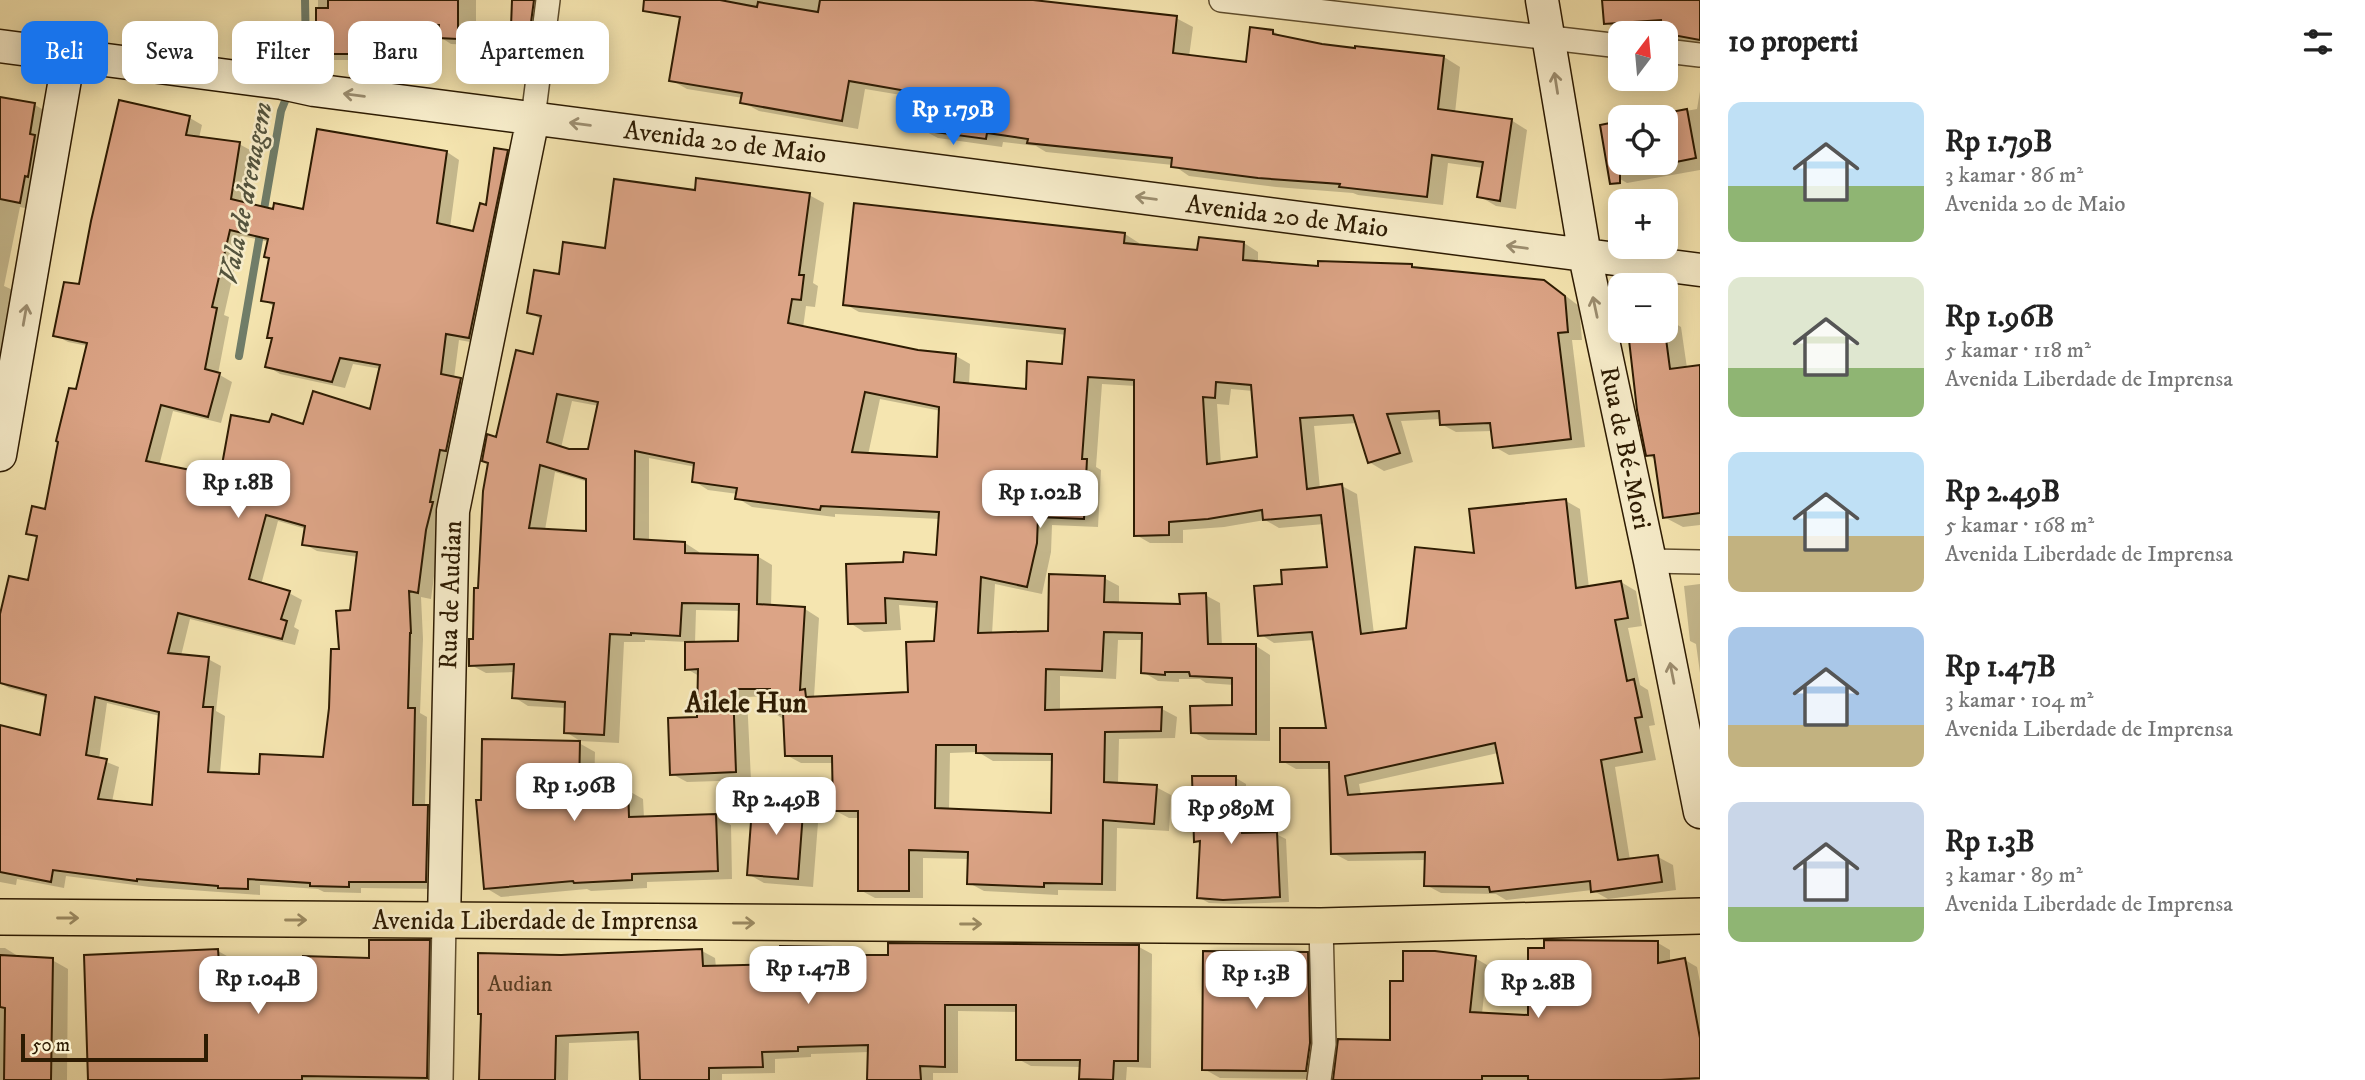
<!DOCTYPE html>
<html lang="id">
<head>
<meta charset="utf-8">
<style>
	body { margin:0; font-family:"IM FELL DW Pica",serif; background:#f6f6f6; color:#222; height:100vh; display:flex; flex-direction:column; font-size:26px; white-space:nowrap }
	* { box-sizing:border-box; margin:0 }
	p { font-size:23px; color:#767676 }
	.icon { flex:none; width:38px; height:38px; fill:none; stroke:currentColor; stroke-width:2; stroke-linecap:round; stroke-linejoin:round }
	.map { position:relative; flex:1; overflow:hidden }
	.side { display:flex; flex-direction:column; background:#fff; width:665px }
	.side>* { flex:none }
	.guide { position:absolute; left:21px; top:21px; width:665px; height:63px; display:flex; gap:14px }
	.needle { width:46px; rotate:16deg }
	.tools { position:absolute; left:1608px; top:21px; display:grid; gap:14px }
	.tools a { display:grid; place-items:center; width:70px; height:70px; border-radius:14px; background:#fff; box-shadow:0 4px 18px #0003; font-size:35px }
	.scale { position:absolute; left:21px; bottom:18px; width:187px; box-sizing:border-box; padding-left:7px; border:4px solid #2d1b02; border-top:0; font-size:19px; line-height:24px; white-space:nowrap; color:#2d1b02; -webkit-text-stroke:5px #f8eecc; paint-order:stroke }
	.price { position:absolute; translate:-50% -60px; padding:0 16px; border-radius:14px; background:#fff; color:#222; font-size:23px; line-height:46px; filter:drop-shadow(0 2px 4px #0008) }
	.price::after { content:''; position:absolute; left:50%; top:42px; width:21px; height:16px; margin-left:-10px; background:inherit; clip-path:polygon(0 0,100% 0,50% 100%) }
	.price.selected { background:#1a73e8; color:#fff }
	ul { padding:0; list-style:none }
	li { display:flex; align-items:center; gap:21px; height:175px; padding:0 28px }
	li span { display:grid; place-items:center; flex:none; width:196px; height:140px; border-radius:14px; color:#555 }
	li>.icon { margin-inline-start:auto }
	span .icon { width:84px; height:84px; fill:#fffc; stroke-width:1 }
	li b { font-size:30px }
	h2 { display:flex; justify-content:space-between; align-items:center; height:84px; padding:0 28px; font-size:30px }
	.pill { padding:0 24px; border-radius:14px; background:#fff; box-shadow:0 4px 18px #0003; font-size:24px; line-height:63px }
	.pill.selected { background:#1a73e8; color:#fff }
	main { display:flex; flex:1; min-height:0 }
	.map>svg:first-child { display:block }
	.shadow { fill:#0003; fill-rule:evenodd }
	.lines { fill:none; stroke-linecap:round; stroke-linejoin:round }
	.stream { stroke:#707d69; stroke-width:8 }
	.building { fill:#dca486; stroke:#2d1b02; stroke-width:2; fill-rule:evenodd }
	.street-casing { stroke:#5f4e2e; stroke-width:26 }
	.secondary-casing { stroke:#2d1b02; stroke-width:35 }
	.primary-casing { stroke:#2d1b02; stroke-width:38 }
	.street { stroke:#f8eecc; stroke-width:23 }
	.secondary { stroke:#f8eecc; stroke-width:32 }
	.primary { stroke:#f5e5b0; stroke-width:35 }
	.oneway { stroke:#9d8f71 }
	.oneway2 { stroke:#9b8a62 }
	.labels { text-anchor:middle; dominant-baseline:central; stroke-width:5; stroke-linejoin:round; paint-order:stroke }
	.number-label { font-size:23px; fill:#593d23 }
	.street-label { font-size:26px; fill:#2d1b02; stroke:#f8eecc }
	.water-label { font-size:28px; font-style:italic; fill:#54543e; stroke:#f8eecc }
	.neighbourhood-label { font-size:28px; font-weight:bold; fill:#2d1b02; stroke:#f8eecc }
</style>
</head>
<body>
<main>
<div class="map">
<svg width="1700" height="1080" viewBox="0 0 1700 1080">
	<rect width="100%" height="100%" fill="#f5e5b0"/>
	<filter id="stains"><feTurbulence type="fractalNoise" baseFrequency=".00286" numOctaves="4"/><feColorMatrix values="0 0 0 0 .2 0 0 0 0 .09 0 0 0 0 .02 0 0 0 .5 -.17"/></filter>
	<radialGradient id="worn" r=".72"><stop offset=".6" stop-color="#630" stop-opacity="0"/><stop offset="1" stop-color="#630" stop-opacity=".3"/></radialGradient>
	<path class="shadow" d="M318,0H476V45L451,44L440,37V31L411,30L410,65L368,64L360,60H329L318,53Z
		M514,0H548L541,36L524,33L512,26Z
		M684,0H1029L1176,18L1193,27L1189,57L1247,64L1273,31L1285,39L1322,46L1444,57L1460,67L1455,113L1511,120L1527,130L1516,209L1496,206L1479,196L1484,168L1448,163L1443,205L1358,195L1353,193L1276,187L1189,176L1173,165L1046,152L1036,146L1003,142L1002,147L938,138L921,129L925,99L865,89L858,129L759,111L742,102L743,98L687,89L671,80Z
		M1604,0H1700V46L1680,43L1663,33V30L1622,33L1606,23Z
		M1700,91V170L1627,183L1610,173L1602,126L1620,123V163H1666V117H1652L1697,109Z
		M0,99L35,105L49,113L34,210L20,207L4,286L24,295L0,369Z
		M120,102L190,118L202,125L199,138L239,144L252,151L244,204L275,211H304L447,152L459,160L450,228L474,233L487,207L507,152L520,159L482,344L459,340L454,378L473,387L439,538L431,599L421,597L423,639L420,713L427,717L425,807L440,814L439,889L361,888V893L324,892L318,889L260,885V895L150,887L66,876L64,888L17,879L16,885L0,882V727L42,737L48,698L9,688L0,683V617L30,582L39,539L28,533L46,511L88,346L68,342L55,335L80,287ZM242,236L269,242L270,258L263,300L275,307L269,337L273,339L267,366L280,374L345,388L353,364L381,369L372,411L304,426L270,424L222,478L159,466L173,411L221,423L232,382L218,374L229,317L224,315ZM278,521L306,529L304,544L317,551L358,557L351,611L341,651L324,759L260,776L220,774L225,716L216,711L221,666L208,659L181,656L190,619L295,645L299,630L294,627L302,600L289,593L261,585ZM107,703L160,716L153,807L112,802L119,767L99,759Z
		M696,192L809,195L824,203L813,283L818,286L815,307L806,306L803,328L917,352L956,356L970,364L969,385L1028,391L1063,366L1067,335L859,312L845,304L1125,234L1139,243V246L1199,252L1244,243L1258,252V263L1320,268L1412,266L1418,270L1543,281L1558,290L1579,306L1582,340H1572L1585,447L1509,455L1495,447L1493,431L1456,432L1441,424V419L1401,421L1413,462L1384,471L1369,462L1357,423L1314,426L1320,489L1342,486L1357,494L1374,634L1408,629L1476,555L1566,501L1580,509L1589,588L1621,582L1636,591L1642,626L1628,628L1640,685L1648,690L1655,725L1649,726L1656,760L1615,767L1630,860L1658,857L1673,865L1676,890L1608,899L1592,890L1506,900L1496,894L1441,893L1426,885V860L1348,861L1333,853L1331,769H1296L1282,761L1328,730L1315,640L1274,643L1260,634L1284,585L1329,569L1324,524L1279,528L1265,520L1224,527L1183,530V543H1150L1136,535V386L1102,384L1096,467L1101,470L1098,527L1052,525L1051,552L1042,594L995,584L992,634L1050,632L1104,578L1119,586V604L1181,606L1205,595L1220,603L1222,646H1256L1270,655V741L1208,740L1193,732L1234,707V685L1206,683L1200,679H1179V682L1158,681L1143,672L1144,640H1118L1116,679L1060,676V712L1162,709L1177,717L1175,738L1119,739L1118,784L1156,787L1171,795L1169,831L1117,828L1116,891L1058,890V895L984,891L969,883L970,859L923,858V898H875L860,890V818H849L834,810V763H801L786,755L785,720L774,713L773,696L747,697L751,780L687,782L672,774L698,719L699,676L687,669V642L645,640V642H624L619,743L580,741L566,732L567,708L528,706L514,697L516,672L486,673L471,665L480,590L490,464L484,461L498,439L534,356L542,320L529,312L560,276L607,250ZM1231,389L1253,391L1259,458L1221,464L1217,404L1229,405ZM880,399L941,411L939,459L868,455ZM572,401L599,406L589,451L561,448ZM649,458L696,467L694,481L708,490L738,494L737,498L752,507L835,517V514L940,519L937,557L905,564L850,623L864,632L901,630L899,605L938,608L936,642L910,693L814,697L819,618L805,609L771,607L772,565L757,556L699,555V552L685,543L649,541ZM555,472L588,482V533L545,530ZM696,610L741,611L740,643H695ZM978,752L993,761H1054L1053,815L949,810L950,753ZM1498,753L1505,785L1361,795L1359,784Z
		M1666,318L1681,327L1687,368L1700,367V525L1683,527L1664,517L1656,460L1648,455L1638,410L1630,331H1666Z
		M1700,584V673L1696,644L1690,641L1684,586Z
		M579,743L595,752L594,791L627,790L643,799L644,818L715,816L731,825L732,879L647,882V888L591,891L587,889L501,897L486,888Z
		M1236,778L1246,784L1245,817L1251,820L1252,835L1276,834L1286,839L1289,902L1235,904L1209,903L1198,897L1201,844L1196,841Z
		M803,801L819,810L813,887L764,883L748,874Z
		M429,942L445,951L442,1080H90L218,951L234,960V966L305,967L371,960Z
		M1658,943L1670,950V963L1685,960L1697,967L1700,982V1080H1335L1392,1042L1405,982L1475,958L1487,965L1482,1014L1530,1017Z
		M1139,947L1152,954L1151,1068L1127,1067L1126,1080H1084L1081,1078V1067L1031,1066L1018,1059V1012L958,1011V1073H933V1080H868L869,1052L811,1054V1057L775,1059V1073L722,1074V1080H642L640,1040L569,1043L568,1080H481L561,957L702,951L715,958L716,967L781,966L832,949L846,957Z
		M0,948H5L21,958L52,960L68,969L67,1080H0Z
		M1307,953L1323,962L1321,1079L1220,1078L1204,1069Z"/>
	<g class="lines">
		<path class="stream" d="M294,79L306,52L305,0
			M263,215L281,111L289,91
			M239,356L261,228"/>
	</g>
	<path class="building" d="M328,0H458V39L438,38L439,25L400,24L399,59H355V54H316V8H328Z
		M512,0H534L530,30L511,27Z
		M644,0H720L757,7L758,2L818,12L820,0H1033L1177,16L1173,53L1246,62L1250,27L1273,30V34L1322,44L1355,48V46L1444,56L1438,109L1512,119L1500,201L1477,197L1483,162L1432,155L1427,197L1339,187L1340,184L1258,178L1171,167L1172,158L1027,143L1028,139L987,133L986,139L919,130L924,94L849,81L842,121L740,103L742,93L669,81L680,17L643,11Z
		M1602,0H1700V40L1662,33L1661,20L1604,24Z
		M0,97L35,103L30,134L35,135L28,177L25,176L20,203L0,199Z
		M119,100L190,116L186,135L240,142L231,199L273,209L274,203L303,209L317,129L447,151L437,223L473,231L480,203L486,205L494,148L508,150L469,338L446,334L441,374L461,378L446,451L440,450L430,502H433L426,530L418,593L409,591L411,633H410L408,708H415L413,805H428L426,882H349V887L310,886V883L248,879V889L218,888V886L137,879V881L53,870L51,882L0,872V725L40,735L46,695L0,683V614L9,576L28,580L37,536L26,534L32,506L45,509L58,442L56,441L69,388L76,389L87,343L53,336L64,282L79,284L91,221ZM230,230L268,239L264,257L269,258L261,301L274,303L267,338H272L265,367L332,382L340,358L380,365L370,409L313,391L303,424L272,414L269,422L231,415L220,476L146,461L161,405L208,417L220,373L205,369L217,308L212,307ZM266,515L305,526L302,545L357,552L350,610L336,611L339,649H331L329,708L323,757L260,754L259,774L208,772L213,707H203L209,657L168,653L178,613L282,639L287,621L281,619L290,591L249,579ZM95,697L159,712L152,805L98,799L107,759L86,755Z
		M1687,109L1696,158L1666,164V113Z
		M1620,121V183L1610,184L1600,125Z
		M696,178L810,193L799,275H804L801,300L792,299L788,323L918,350L956,354L954,382L1026,389L1027,361L1062,364L1065,329L843,305L854,203L1125,233L1124,243L1197,250L1199,237L1244,242L1243,260L1318,266V261L1412,264V267L1544,280L1565,296L1568,332L1558,333L1571,439L1493,448L1490,423L1440,425L1439,411L1387,414L1400,453L1368,463L1353,415L1300,418L1307,489L1342,484L1361,634L1406,628L1415,547L1474,553L1469,509L1566,499L1576,588L1621,581L1628,618L1615,620L1627,681L1634,679L1642,717L1635,718L1642,752L1601,760L1618,860L1658,855L1662,882L1591,892L1590,881L1490,892L1489,887L1424,886L1425,852L1331,854L1329,762H1280V728H1326L1312,632L1258,636L1254,586L1282,584L1281,570L1327,567L1321,515L1263,520L1262,510L1208,519L1169,522V535L1134,536V380L1088,377L1082,459H1087L1084,519L1038,517L1037,543L1027,587L981,577L978,633L1048,631L1049,574L1105,576L1104,602L1180,604L1179,594L1206,593L1208,644H1256V734L1191,733L1190,706L1232,705V678L1190,676L1189,672H1165V675L1141,673L1142,633L1104,632L1102,671L1046,669L1045,710L1162,707L1161,731L1105,732L1104,782L1157,785L1154,824L1103,820L1102,884L1044,883V887L967,884L968,852L909,850V891H858V811H833L832,756H785L783,713L772,714L770,689H733L736,772L670,775L668,718L697,717L698,669L685,670V642L738,641L739,604L682,603L680,636L631,633V635L610,634L604,735L564,733L565,702L512,698L514,664L469,666V639H473L474,588H478L483,491L488,463L482,461L487,434L496,437L516,350L533,354L541,316L527,313L534,270L559,274L563,242L605,248L614,179L695,190ZM1216,382L1251,385L1257,457L1207,464L1203,397L1215,398ZM865,392L939,407L937,457L852,452ZM557,394L598,402L588,449H569L547,442ZM635,451L694,463L692,482L737,488L735,499L820,510L821,506L939,512L936,555L904,552L903,562L846,564L848,624L886,623L885,598L937,602L934,641L906,642L908,692L806,697L805,689L800,690L805,607L757,604L758,555L685,553V542L634,539ZM540,465L586,479V531L529,528ZM1495,743L1503,783L1348,795L1345,776ZM936,745H976V753L1052,754L1051,813L935,808Z
		M1628,331H1665L1670,369L1700,365V513L1663,518L1654,455L1646,456L1637,410Z
		M482,739L580,741L579,790L628,788L629,817L716,814L718,871L632,874V880L574,883L573,881L484,889L476,800H481Z
		M1192,776H1236V813H1241L1242,833L1277,832L1280,897L1223,900L1197,898L1200,841L1194,842Z
		M753,795L804,799L798,879L747,875Z
		M369,940H430L427,1078L302,1076V1080H88L84,955L218,949L219,964L303,965V956L369,958Z
		M1544,940L1658,941V963L1685,958L1700,1038V1078L1661,1080H1528V1076H1482V1080H1333L1338,1039L1390,1040V981H1403V951H1435L1476,956L1470,1012L1528,1015V948H1544Z
		M888,943L1139,945L1138,1061H1114L1113,1080L1079,1079L1080,1060H1016V1005H945V1067L920,1066L921,1080H867L868,1045L798,1047V1051L762,1052L763,1067L709,1068V1080H640L638,1032L556,1036L555,1080H479L481,1014H478V953L561,955L702,949L703,966L780,964V946L832,947V955H888Z
		M1203,951L1308,952L1310,1043L1306,1071L1202,1070Z
		M0,955L53,958L51,1080H4L5,1008L0,1007Z"/>
	<g class="lines">
		<g class="street-casing">
			<path id="street" d="M1221,0L1620,46
				M1666,51L1700,55
				M533,118L548,0
				M1650,561L1700,562
				M441,1080L444,921
				M1319,1080L1324,1044L1321,926"/>
		</g>
		<g class="secondary-casing">
			<path id="secondary" d="M1542,0L1585,256L1650,561L1700,812
				M0,46L282,83L314,90L1700,270
				M0,455L69,56
				M444,921L453,511L533,118"/>
		</g>
		<g class="primary-casing">
			<path id="primary" d="M0,917L1321,926L1700,916"/>
		</g>
		<use href="#street" class="street"/>
		<use href="#secondary" class="secondary"/>
		<use href="#primary" class="primary"/>
	</g>
	<defs><path id="oneway-shaft" d="M-6 0H5M1.5-3L5.5 0L1.5 3" fill="none" stroke-width="1.6" stroke-linecap="round" stroke-linejoin="round" transform="scale(1.75)"/></defs>
	<g class="oneway">
		<use href="#oneway-shaft" transform="translate(1556 83) rotate(-99)"/>
		<use href="#oneway-shaft" transform="translate(354 95) rotate(-173)"/>
		<use href="#oneway-shaft" transform="translate(580 124) rotate(-173)"/>
		<use href="#oneway-shaft" transform="translate(1146 198) rotate(-173)"/>
		<use href="#oneway-shaft" transform="translate(1517 247) rotate(-173)"/>
		<use href="#oneway-shaft" transform="translate(1595 307) rotate(-102)"/>
		<use href="#oneway-shaft" transform="translate(25 315) rotate(-80)"/>
		<use href="#oneway-shaft" transform="translate(1672 673) rotate(-101)"/>
	</g>
	<g class="oneway2">
		<use href="#oneway-shaft" transform="translate(68 918)"/>
		<use href="#oneway-shaft" transform="translate(296 920)"/>
		<use href="#oneway-shaft" transform="translate(744 923)"/>
		<use href="#oneway-shaft" transform="translate(971 924)"/>
	</g>
	<g class="labels">
		<g class="number-label">
			<text x="520" y="984">Audian</text>
		</g>
		<g class="street-label">
			<text transform="translate(725 143) rotate(7)">Avenida 20 de Maio</text>
			<text transform="translate(1287 217) rotate(7)">Avenida 20 de Maio</text>
			<text transform="translate(1625 448) rotate(78)">Rua de Bé-Mori</text>
			<text transform="translate(451 595) rotate(-88)">Rua de Audian</text>
			<text x="535" y="921">Avenida Liberdade de Imprensa</text>
		</g>
		<g class="water-label">
			<text transform="translate(246 193) rotate(-79)">Vala de drenagem</text>
		</g>
		<g class="neighbourhood-label">
			<text x="746" y="703">Ailele Hun</text>
		</g>
	</g>
	<rect width="100%" height="100%" filter="url(#stains)"/>
	<rect width="100%" height="100%" fill="url(#worn)"/>
</svg>
<div class="tools">
<a><svg class="needle" viewBox="-14 -14 28 28"><path d="M0-13l5 13h-10z" fill="#e53935"/><path d="M0 13l5-13h-10z" fill="#767676"/></svg></a>
<a><svg class="icon" aria-label="locate" viewBox="0 0 24 24"><circle cx="12" cy="12" r="6"/><path d="M12 2v4M12 18v4M2 12h4M18 12h4"/></svg></a>
<a>+</a>
<a>−</a>
</div>
<div class="scale">50 m</div>
<b class="price selected" style="left:953px;top:147px">Rp 1.79B</b>
<b class="price" style="left:238px;top:520px">Rp 1.8B</b>
<b class="price" style="left:1040px;top:530px">Rp 1.02B</b>
<b class="price" style="left:574px;top:823px">Rp 1.96B</b>
<b class="price" style="left:776px;top:837px">Rp 2.49B</b>
<b class="price" style="left:1231px;top:846px">Rp 989M</b>
<b class="price" style="left:808px;top:1006px">Rp 1.47B</b>
<b class="price" style="left:1256px;top:1011px">Rp 1.3B</b>
<b class="price" style="left:258px;top:1016px">Rp 1.04B</b>
<b class="price" style="left:1538px;top:1020px">Rp 2.8B</b>
<div class="guide">
<a class="pill selected">Beli</a>
<a class="pill">Sewa</a>
<a class="pill">Filter</a>
<a class="pill">Baru</a>
<a class="pill">Apartemen</a>
</div>
</div>
<section class="side">
<h2>10 properti<svg class="icon" aria-label="filters" viewBox="0 0 24 24"><path d="M4 7h16M4 17h16"/><circle cx="9" cy="7" r="2"/><circle cx="15" cy="17" r="2"/></svg></h2>
<ul>
<li><span style="background:linear-gradient(#bfe0f5 60%,#8fb573 0)"><svg class="icon" aria-label="home" viewBox="0 0 24 24"><path d="M3 11l9-7 9 7M6 9v11h12V9"/></svg></span><div><b>Rp 1.79B</b><p>3 kamar · 86 m²</p><p>Avenida 20 de Maio</p></div></li>
<li><span style="background:linear-gradient(#dfe7d0 65%,#8fb573 0)"><svg class="icon" aria-label="home" viewBox="0 0 24 24"><path d="M3 11l9-7 9 7M6 9v11h12V9"/></svg></span><div><b>Rp 1.96B</b><p>5 kamar · 118 m²</p><p>Avenida Liberdade de Imprensa</p></div></li>
<li><span style="background:linear-gradient(#bfe0f5 60%,#c2b280 0)"><svg class="icon" aria-label="home" viewBox="0 0 24 24"><path d="M3 11l9-7 9 7M6 9v11h12V9"/></svg></span><div><b>Rp 2.49B</b><p>5 kamar · 168 m²</p><p>Avenida Liberdade de Imprensa</p></div></li>
<li><span style="background:linear-gradient(#a9c7e8 70%,#c2b280 0)"><svg class="icon" aria-label="home" viewBox="0 0 24 24"><path d="M3 11l9-7 9 7M6 9v11h12V9"/></svg></span><div><b>Rp 1.47B</b><p>3 kamar · 104 m²</p><p>Avenida Liberdade de Imprensa</p></div></li>
<li><span style="background:linear-gradient(#c9d6e8 75%,#8fb573 0)"><svg class="icon" aria-label="home" viewBox="0 0 24 24"><path d="M3 11l9-7 9 7M6 9v11h12V9"/></svg></span><div><b>Rp 1.3B</b><p>3 kamar · 89 m²</p><p>Avenida Liberdade de Imprensa</p></div></li>
</ul>
</section>
</main>
</body>
</html>
